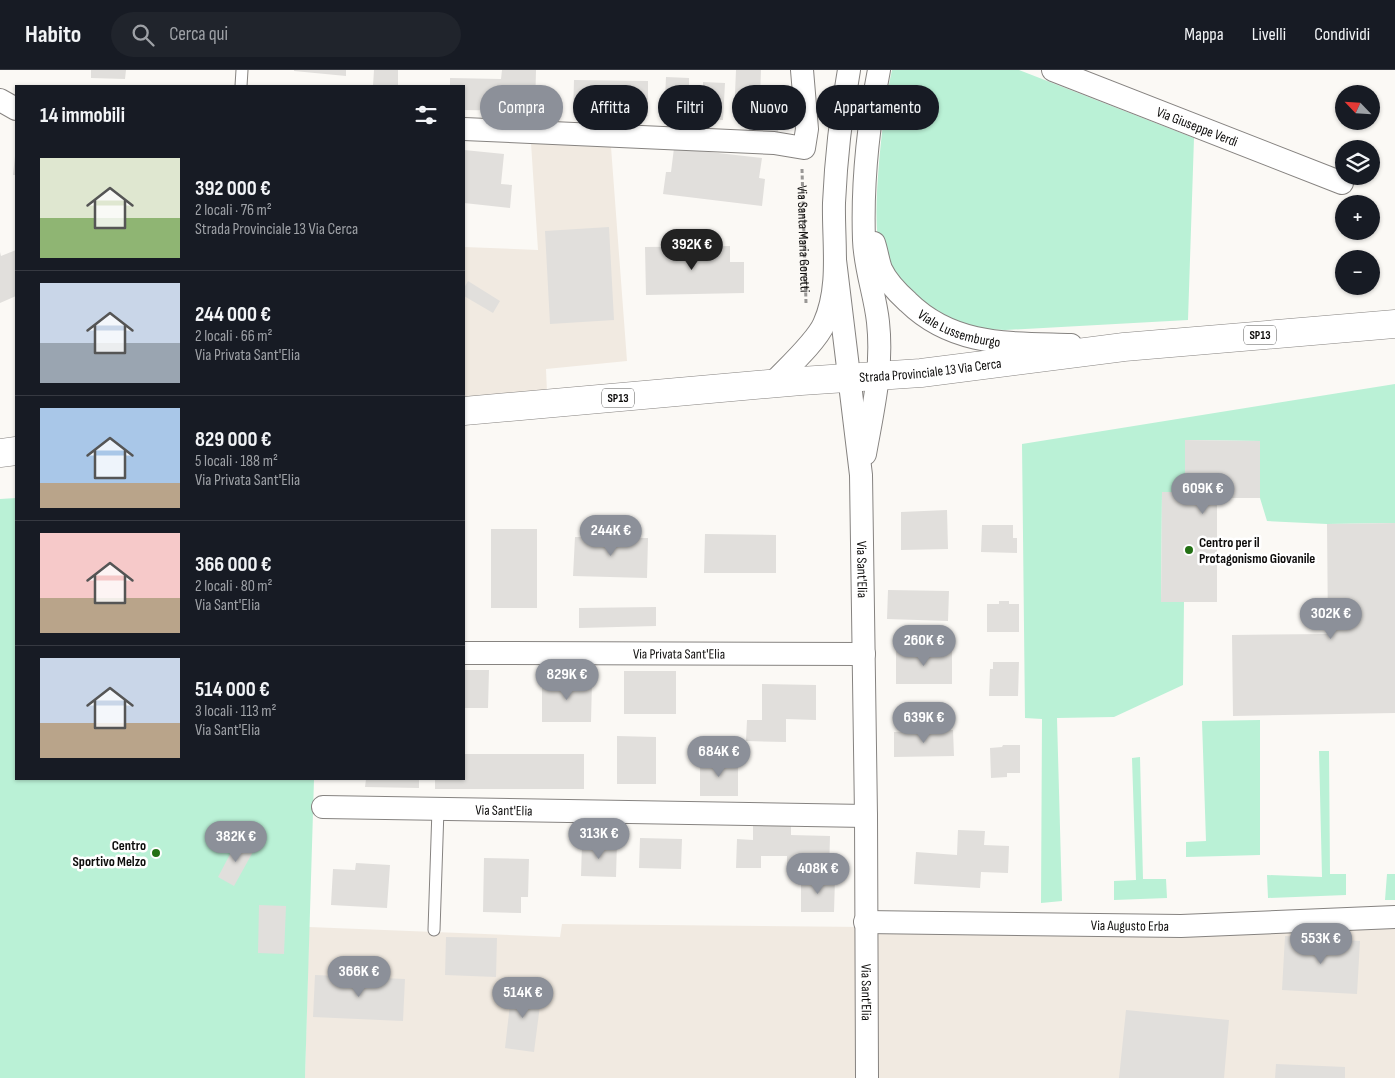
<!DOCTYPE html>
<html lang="it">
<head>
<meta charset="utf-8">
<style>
	body { margin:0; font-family:"Sofia Sans Condensed",sans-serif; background:#20242c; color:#f1f3f6; height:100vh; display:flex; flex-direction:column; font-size:19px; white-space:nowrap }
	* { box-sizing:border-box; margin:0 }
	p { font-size:16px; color:#9ea1a6 }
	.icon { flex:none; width:28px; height:28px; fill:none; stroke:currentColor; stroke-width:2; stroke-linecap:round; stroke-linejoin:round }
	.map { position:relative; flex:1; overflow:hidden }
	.side { position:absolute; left:15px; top:15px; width:450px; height:695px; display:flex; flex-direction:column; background:#171b24; border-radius:0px; box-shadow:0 1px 4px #0004 }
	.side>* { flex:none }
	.hud { position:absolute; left:480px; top:15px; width:475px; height:45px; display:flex; gap:10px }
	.needle { width:32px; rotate:295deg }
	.buttons { position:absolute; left:1335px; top:15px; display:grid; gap:10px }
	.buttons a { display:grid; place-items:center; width:45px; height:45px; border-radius:50%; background:#171b24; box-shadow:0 1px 4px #0004; font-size:25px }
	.price { position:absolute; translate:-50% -42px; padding:0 11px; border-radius:18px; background:#8c9099; color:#fff; font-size:16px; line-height:32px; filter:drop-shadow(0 1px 2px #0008) }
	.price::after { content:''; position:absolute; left:50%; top:30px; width:15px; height:11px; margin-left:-8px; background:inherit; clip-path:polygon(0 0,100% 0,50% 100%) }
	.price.selected { background:#222; color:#fff }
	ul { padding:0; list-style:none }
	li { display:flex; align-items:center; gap:15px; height:125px; padding:0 25px }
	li+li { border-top:1px solid #363941 }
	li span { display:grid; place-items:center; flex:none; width:140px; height:100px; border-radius:0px; color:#555 }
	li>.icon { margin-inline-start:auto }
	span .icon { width:60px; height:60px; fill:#fffc; stroke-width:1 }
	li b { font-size:21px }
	h2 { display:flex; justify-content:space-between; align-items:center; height:60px; padding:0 25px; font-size:21px }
	.tag { padding:0 18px; border-radius:22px; background:#171b24; box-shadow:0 1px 4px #0004; font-size:18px; line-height:45px }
	.tag.selected { background:#8c9099; color:#fff }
	header { display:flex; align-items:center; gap:30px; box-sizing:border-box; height:70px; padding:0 25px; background:#171b24; border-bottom:1px solid #363941 }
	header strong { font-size:24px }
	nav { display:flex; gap:28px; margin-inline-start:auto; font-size:18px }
	.search { width:350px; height:45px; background:#20242c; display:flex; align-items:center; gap:12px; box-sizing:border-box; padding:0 18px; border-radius:28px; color:#9ea1a6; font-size:19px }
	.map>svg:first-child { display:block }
	.built { fill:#f1eae1 }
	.green { fill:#baf1d6 }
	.building { fill:#e1dfdc }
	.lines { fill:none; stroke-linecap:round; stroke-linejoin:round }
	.service-casing { stroke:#868380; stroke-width:13 }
	.minor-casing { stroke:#868380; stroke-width:24 }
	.primary-casing { stroke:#868380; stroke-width:29 }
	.path { stroke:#999795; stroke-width:3; stroke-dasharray:4 2.5; stroke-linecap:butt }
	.service { stroke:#fff; stroke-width:11 }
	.minor { stroke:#fff; stroke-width:22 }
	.primary { stroke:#fff; stroke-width:28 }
	.poi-dot { fill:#237014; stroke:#fff; stroke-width:2 }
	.labels { text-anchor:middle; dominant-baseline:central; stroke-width:5; stroke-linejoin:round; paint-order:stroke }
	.shield { fill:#fff; stroke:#565655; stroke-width:1 }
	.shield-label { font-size:12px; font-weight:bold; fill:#0e0d0c }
	.street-label { font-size:14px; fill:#0e0d0c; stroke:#fff }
	.poi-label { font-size:14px; font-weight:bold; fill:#0e0d0c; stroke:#fff; text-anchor:start }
</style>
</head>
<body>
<header>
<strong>Habito</strong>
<div class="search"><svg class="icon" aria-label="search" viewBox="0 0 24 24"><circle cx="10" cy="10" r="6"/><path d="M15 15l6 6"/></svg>Cerca qui</div>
<nav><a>Mappa</a><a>Livelli</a><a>Condividi</a></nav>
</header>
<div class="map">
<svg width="1395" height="1008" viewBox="0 0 1395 1008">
	<rect width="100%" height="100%" fill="#fbf9f5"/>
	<path class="built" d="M531,73L611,77L627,291L546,299L547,323L464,332V177L538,180Z
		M1395,835V1008H305L309,857L560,867L562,854L864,857L1364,855Z"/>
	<path class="green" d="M892,0H1019L1194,68L1188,250L1005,260L966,258L907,224L878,171C875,145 877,118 879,93C882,61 885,31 892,0Z
		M1395,314V453L1327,454L1267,451L1260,428V371L1186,370L1185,422H1162L1161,531L1184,532L1183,615L1114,647L1057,648L1062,831L1041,833L1042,649L1025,648L1022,374Z
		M16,428V709H314L305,1008H0V429Z
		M1260,650V785L1186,787V772L1206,771L1202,651Z
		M1319,681H1329L1330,804H1346V825L1268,828L1267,805L1322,807Z
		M1140,687L1143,809H1166L1167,828L1114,830V811L1136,810L1132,688Z
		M1387,804H1395V830H1385Z"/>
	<path class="building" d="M91,0H126L125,9L91,8Z
		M294,0H346V6L294,1Z
		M374,0H398V16H373Z
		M502,0H536L535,41L464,40V16H450V8L501,9Z
		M736,0H761L760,28L779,29L778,65L757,64L758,47H734Z
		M666,7L689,8V28H703V12L725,13L723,50L664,48Z
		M574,10L648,11V46L573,45Z
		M674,78L762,88L759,108L765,109L762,136L663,124L666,102H671Z
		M464,80L504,84L501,114L512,115L510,138L464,133Z
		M15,86H16V105H13Z
		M609,157L614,250L550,254L545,161Z
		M730,176V192H744V223L646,225L645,177Z
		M16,180V226L0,233V182L1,186Z
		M468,211L500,231L493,243L464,226V218Z
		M1185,370L1260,371V428H1217V532H1161L1162,422H1185Z
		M947,440L948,479L901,480V442Z
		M1395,453V643L1233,646L1232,565L1328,564L1327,454Z
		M982,455H1013V468H1017V483L981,482Z
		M491,459H537V538H491Z
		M705,464L776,465V503H704Z
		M575,467L648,468L647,508L573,506Z
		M888,520L949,521L948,551L887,549Z
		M999,531H1009V534H1019V562H987V534H999Z
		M656,537V556L579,558V538Z
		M896,581H952V614H896Z
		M993,592H1019L1018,626H989L990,599H993Z
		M464,600H489L488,638H464Z
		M624,601H676V644H624Z
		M542,610L592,611L591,652H542Z
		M762,614L816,615V650L786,649V672L746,671L747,650H762Z
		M953,660L954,686L894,687V662Z
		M617,666L656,667V714H617Z
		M1003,675H1020V703H1007V707L991,708L990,678L1002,677Z
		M464,684H584V719H435V709H464Z
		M700,691H738V726H700Z
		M366,709H419V718L365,717Z
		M753,756H791V765L830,766L829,803L787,802V786H761V798H736L737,769L753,770Z
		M958,760L985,761L984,775L1009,776L1008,803L981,802L980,818L914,814L916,782L957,785Z
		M640,768L682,769L681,799L639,798Z
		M237,771L254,780L234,816L218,807Z
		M595,772H617L616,807L581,806L582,774H595Z
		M484,788L529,789L528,827H521V843L483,842Z
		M356,793L390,795L387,838L331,835L333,799L355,800Z
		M801,809H835L834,842H801Z
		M259,835L286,836L284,884L258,883Z
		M1285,866L1360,871L1357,924L1282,920Z
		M446,867L497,868L496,907L445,905Z
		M315,905L405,909L403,951L313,947Z
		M512,917L542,920L534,982L505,978Z
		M1126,940L1229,950L1224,1008H1119Z
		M1276,994L1345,997V1008H1275Z"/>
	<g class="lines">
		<g class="service-casing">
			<path id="service" d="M241,16L242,0
				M434,860L438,739"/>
		</g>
		<g class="minor-casing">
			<g id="minor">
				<path id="s2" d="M1053,0L1342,113"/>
				<path d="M0,30L16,39"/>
				<path d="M464,59L774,73L804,78L807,59L802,0"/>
				<path id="s3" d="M874,173C877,182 878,191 881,199C887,212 898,223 908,232C954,277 1011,273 1071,275"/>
				<path id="s4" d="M835,190L861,405L866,746L867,1008"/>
				<path d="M772,314C787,298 816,272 824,254C841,217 833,172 834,133C836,88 841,44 849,0"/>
				<path d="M865,384C873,339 883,298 878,252C875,224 865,199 864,170C862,113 868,56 879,0"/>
				<path id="s5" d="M464,583L864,584"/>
				<path id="s6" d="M323,737L866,746"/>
				<path id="s7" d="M865,852L1181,856L1395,847"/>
			</g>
		</g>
		<g class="primary-casing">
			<g id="primary">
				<path id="s8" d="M464,341L801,311L921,303L1124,277L1395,254"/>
				<path d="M0,383L16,381"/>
			</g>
		</g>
		<path class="path" id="s1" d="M802,99L806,233"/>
		<use href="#service" class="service"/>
		<use href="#minor" class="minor"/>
		<use href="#primary" class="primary"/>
	</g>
	<g class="poi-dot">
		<circle cx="1189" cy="480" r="5"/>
		<circle cx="156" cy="783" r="5"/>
	</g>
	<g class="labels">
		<g class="shield">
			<rect x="1244" y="255.5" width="32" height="19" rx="4"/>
			<rect x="602" y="318.5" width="32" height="19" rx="4"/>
		</g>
		<g class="shield-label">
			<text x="1260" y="265">SP13</text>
			<text x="618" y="328">SP13</text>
		</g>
		<g class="street-label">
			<text stroke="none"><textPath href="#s2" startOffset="155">Via Giuseppe Verdi</textPath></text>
			<text stroke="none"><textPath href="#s1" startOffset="70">Via Santa Maria Goretti</textPath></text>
			<text stroke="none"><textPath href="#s3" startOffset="129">Viale Lussemburgo</textPath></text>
			<text stroke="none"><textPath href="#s8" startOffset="468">Strada Provinciale 13 Via Cerca</textPath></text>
			<text stroke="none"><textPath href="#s4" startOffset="311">Via Sant'Elia</textPath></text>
			<text stroke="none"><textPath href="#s5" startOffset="215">Via Privata Sant'Elia</textPath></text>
			<text stroke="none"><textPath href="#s6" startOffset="181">Via Sant'Elia</textPath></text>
			<text stroke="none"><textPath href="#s7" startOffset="265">Via Augusto Erba</textPath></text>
			<text stroke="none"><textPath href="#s4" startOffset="734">Via Sant'Elia</textPath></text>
		</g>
		<g class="poi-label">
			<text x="1199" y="472">Centro per il<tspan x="1199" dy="16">Protagonismo Giovanile</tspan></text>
			<text x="146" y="775" text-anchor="end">Centro<tspan x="146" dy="16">Sportivo Melzo</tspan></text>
		</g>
	</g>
</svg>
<div class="buttons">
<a><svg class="needle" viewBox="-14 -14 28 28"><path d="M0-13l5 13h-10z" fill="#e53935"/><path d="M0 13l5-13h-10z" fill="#9ea1a6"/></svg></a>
<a><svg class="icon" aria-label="layers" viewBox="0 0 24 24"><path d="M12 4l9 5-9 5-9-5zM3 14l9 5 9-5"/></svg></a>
<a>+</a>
<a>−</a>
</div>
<b class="price selected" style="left:692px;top:201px">392K €</b>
<b class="price" style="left:1203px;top:445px">609K €</b>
<b class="price" style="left:611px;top:487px">244K €</b>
<b class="price" style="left:1331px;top:570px">302K €</b>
<b class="price" style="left:924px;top:597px">260K €</b>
<b class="price" style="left:567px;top:631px">829K €</b>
<b class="price" style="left:924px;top:674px">639K €</b>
<b class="price" style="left:719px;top:708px">684K €</b>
<b class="price" style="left:599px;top:790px">313K €</b>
<b class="price" style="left:236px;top:793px">382K €</b>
<b class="price" style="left:818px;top:825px">408K €</b>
<b class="price" style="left:1321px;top:895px">553K €</b>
<b class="price" style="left:359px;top:928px">366K €</b>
<b class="price" style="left:523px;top:949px">514K €</b>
<div class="hud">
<a class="tag selected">Compra</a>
<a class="tag">Affitta</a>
<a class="tag">Filtri</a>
<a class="tag">Nuovo</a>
<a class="tag">Appartamento</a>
</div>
<section class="side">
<h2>14 immobili<svg class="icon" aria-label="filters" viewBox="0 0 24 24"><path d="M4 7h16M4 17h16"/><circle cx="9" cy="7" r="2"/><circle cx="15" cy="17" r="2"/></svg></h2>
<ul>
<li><span style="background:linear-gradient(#dfe7d0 60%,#8fb573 0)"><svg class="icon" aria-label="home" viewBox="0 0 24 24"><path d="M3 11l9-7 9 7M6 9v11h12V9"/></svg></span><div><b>392 000 €</b><p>2 locali · 76 m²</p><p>Strada Provinciale 13 Via Cerca</p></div></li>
<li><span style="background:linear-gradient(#c9d6e8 60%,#9aa5b1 0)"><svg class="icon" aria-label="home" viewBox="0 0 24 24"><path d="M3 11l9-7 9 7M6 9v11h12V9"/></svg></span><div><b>244 000 €</b><p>2 locali · 66 m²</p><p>Via Privata Sant'Elia</p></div></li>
<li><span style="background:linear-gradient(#a9c7e8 75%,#b9a48a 0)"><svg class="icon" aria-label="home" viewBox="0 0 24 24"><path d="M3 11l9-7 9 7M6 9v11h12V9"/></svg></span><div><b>829 000 €</b><p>5 locali · 188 m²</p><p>Via Privata Sant'Elia</p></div></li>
<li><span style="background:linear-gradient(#f6c9c9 65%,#b9a48a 0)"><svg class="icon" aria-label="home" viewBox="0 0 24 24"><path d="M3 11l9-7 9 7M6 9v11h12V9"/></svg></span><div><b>366 000 €</b><p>2 locali · 80 m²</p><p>Via Sant'Elia</p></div></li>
<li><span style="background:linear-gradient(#c9d6e8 65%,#b9a48a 0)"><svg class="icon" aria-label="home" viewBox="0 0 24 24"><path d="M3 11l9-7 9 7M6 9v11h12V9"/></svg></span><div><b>514 000 €</b><p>3 locali · 113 m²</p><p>Via Sant'Elia</p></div></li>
</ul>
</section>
</div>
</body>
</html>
